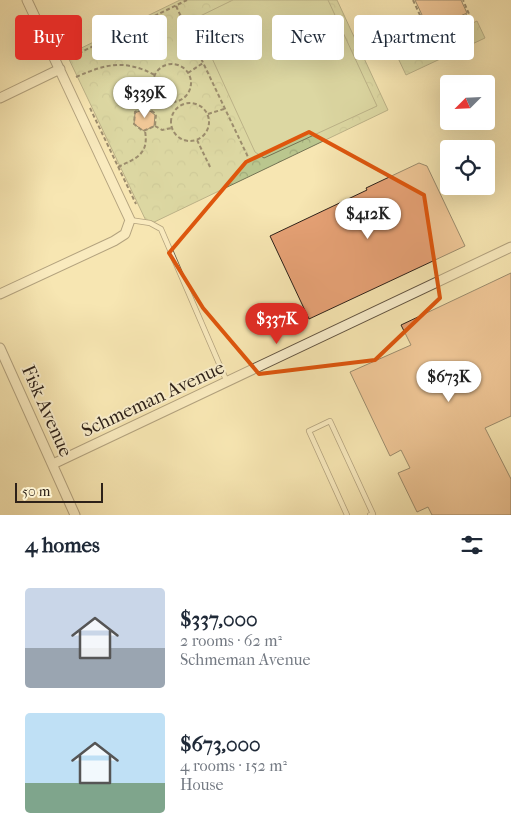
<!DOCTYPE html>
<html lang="en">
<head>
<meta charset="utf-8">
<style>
	body { margin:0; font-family:"IM FELL French Canon",serif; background:#f6f6f7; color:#1f2937; height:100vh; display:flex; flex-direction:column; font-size:19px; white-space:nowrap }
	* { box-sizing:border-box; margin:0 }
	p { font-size:16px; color:#747a83 }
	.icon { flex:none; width:28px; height:28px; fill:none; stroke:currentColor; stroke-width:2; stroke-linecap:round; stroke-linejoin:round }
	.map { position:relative; height:515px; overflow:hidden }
	.drawer { display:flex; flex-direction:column; background:#fff; flex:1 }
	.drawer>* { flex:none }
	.top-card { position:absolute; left:15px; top:15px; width:481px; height:45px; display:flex; gap:10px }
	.needle { width:32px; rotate:246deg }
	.fabs { position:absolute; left:440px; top:75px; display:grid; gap:10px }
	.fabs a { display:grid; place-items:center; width:55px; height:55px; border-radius:5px; background:#fff; box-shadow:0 5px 20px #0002; font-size:25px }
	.scale { position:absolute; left:15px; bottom:12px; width:88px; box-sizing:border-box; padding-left:5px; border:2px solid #2d2119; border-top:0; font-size:14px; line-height:18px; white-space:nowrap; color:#2d2119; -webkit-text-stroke:4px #faefcd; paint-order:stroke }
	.price { position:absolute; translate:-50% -42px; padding:0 11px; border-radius:18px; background:#fff; color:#222; font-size:16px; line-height:32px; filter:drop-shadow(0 1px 2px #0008) }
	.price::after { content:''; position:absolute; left:50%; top:30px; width:15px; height:11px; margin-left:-8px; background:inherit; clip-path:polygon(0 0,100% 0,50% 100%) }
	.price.on { background:#d93025; color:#fff }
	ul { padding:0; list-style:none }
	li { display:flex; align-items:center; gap:15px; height:125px; padding:0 25px }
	li span { display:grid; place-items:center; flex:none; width:140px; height:100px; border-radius:5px; color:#555 }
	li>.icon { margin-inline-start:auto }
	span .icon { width:60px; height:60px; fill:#fffc; stroke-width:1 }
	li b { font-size:21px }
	h2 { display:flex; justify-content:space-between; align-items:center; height:60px; padding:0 25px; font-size:21px }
	.tag { padding:0 18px; border-radius:5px; background:#fff; box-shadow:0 5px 20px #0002; font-size:18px; line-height:45px }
	.tag.on { background:#d93025; color:#fff }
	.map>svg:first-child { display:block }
	.park { fill:url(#park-crowns); stroke:#747454 }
	.pitch { fill:#bac68e; stroke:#747454 }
	.building { fill:#e7a276; stroke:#2d2119 }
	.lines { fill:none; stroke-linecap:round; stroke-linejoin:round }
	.lane-casing { stroke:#60523f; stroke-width:6 }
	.street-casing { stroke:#60523f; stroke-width:11 }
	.path { stroke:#2d2119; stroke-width:2; stroke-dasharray:4 2.5; stroke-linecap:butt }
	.lane { stroke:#faefcd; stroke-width:4.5 }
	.street { stroke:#faefcd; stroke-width:9 }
	.marked { fill:none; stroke:#df560d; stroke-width:4; stroke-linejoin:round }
	.labels { text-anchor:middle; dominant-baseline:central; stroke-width:4; stroke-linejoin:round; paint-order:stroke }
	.street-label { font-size:19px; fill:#2d2119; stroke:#faefcd }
</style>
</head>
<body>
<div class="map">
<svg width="511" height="515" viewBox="0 0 511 515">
	<defs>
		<pattern id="park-crowns" width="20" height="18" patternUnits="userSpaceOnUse" patternTransform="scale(1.25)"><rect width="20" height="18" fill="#bac68e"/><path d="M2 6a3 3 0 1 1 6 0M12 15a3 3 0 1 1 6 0" fill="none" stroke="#a0aa7a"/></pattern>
	</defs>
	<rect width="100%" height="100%" fill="#f7e6b2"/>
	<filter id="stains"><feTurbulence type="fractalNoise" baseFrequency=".004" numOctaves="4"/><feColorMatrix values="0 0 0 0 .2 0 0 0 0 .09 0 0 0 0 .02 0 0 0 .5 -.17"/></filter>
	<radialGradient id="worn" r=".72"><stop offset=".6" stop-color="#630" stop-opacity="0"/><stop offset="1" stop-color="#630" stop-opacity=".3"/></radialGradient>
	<path class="park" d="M180,0H337L388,110L148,225L67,55Z
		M477,21L485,38L406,75L398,58Z"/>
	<path class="pitch" d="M233,0H328L377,106L264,158L255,152L194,19Z"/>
	<path class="building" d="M415,0H461L467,13L429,30Z
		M146,108L155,115L154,126L144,131L134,124L135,113Z
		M419,163L427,166L465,246L309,319L270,236L367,190L366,188Z
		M511,273V416L485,428L511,479V515H432L428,507L417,512L398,473L410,468L401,450L390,456L350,372L411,345L401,325Z"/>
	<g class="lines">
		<g class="lane-casing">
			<path id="lane" d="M130,220L150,223L161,229L227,382
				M347,515L309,431L330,421L373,514L370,515"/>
		</g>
		<g class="street-casing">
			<path id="street" d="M0,98L60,69
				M0,294L114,241L125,234L130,220L27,0
				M0,348L75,515
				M53,464L511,247"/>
		</g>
		<path class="path" d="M413,0L431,39L428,40L437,58
			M176,6L248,157
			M428,33L469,14L463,0
			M67,59L187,0
			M153 83a19 19 0 1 1 38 0a19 19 0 1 1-38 0Z
			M188,73L203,63
			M76,77C106,64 124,59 155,75
			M171 122a19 19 0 1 1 38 0a19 19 0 1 1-38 0Z
			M146,107L156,114L155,126L143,131L134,124L135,112Z
			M146,107L148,98L154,93
			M90,108L136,204
			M208,114L224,109
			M155,126L162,130L172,128
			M197,140L211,169
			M118,167C137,158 149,154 145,131"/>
		<use href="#lane" class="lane"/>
		<use href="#street" class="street"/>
	</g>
	<path d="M0 0H511V515H0ZM309,132L424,195L440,298L375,360L259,374L203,308L169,253L246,162Z" fill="#f7e6b2" fill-opacity=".55" fill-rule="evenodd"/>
	<path class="marked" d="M309,132L424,195L440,298L375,360L259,374L203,308L169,253L246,162Z"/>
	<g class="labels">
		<g class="street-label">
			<text transform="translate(153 399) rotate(-25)">Schmeman Avenue</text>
			<text transform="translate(47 411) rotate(66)">Fisk Avenue</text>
		</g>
	</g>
	<rect width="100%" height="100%" filter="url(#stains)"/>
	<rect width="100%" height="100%" fill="url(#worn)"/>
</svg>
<div class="fabs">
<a><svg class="needle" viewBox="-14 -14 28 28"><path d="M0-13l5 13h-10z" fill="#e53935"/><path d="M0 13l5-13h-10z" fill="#747a83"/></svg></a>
<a><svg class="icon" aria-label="locate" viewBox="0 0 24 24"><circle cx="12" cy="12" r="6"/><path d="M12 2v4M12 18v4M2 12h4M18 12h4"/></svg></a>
</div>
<div class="scale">50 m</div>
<b class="price" style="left:145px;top:119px">$339K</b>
<b class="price" style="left:368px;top:240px">$412K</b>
<b class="price on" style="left:277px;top:345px">$337K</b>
<b class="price" style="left:449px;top:403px">$673K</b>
<div class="top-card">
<a class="tag on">Buy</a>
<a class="tag">Rent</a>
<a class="tag">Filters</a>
<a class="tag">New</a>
<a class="tag">Apartment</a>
</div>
</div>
<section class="drawer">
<h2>4 homes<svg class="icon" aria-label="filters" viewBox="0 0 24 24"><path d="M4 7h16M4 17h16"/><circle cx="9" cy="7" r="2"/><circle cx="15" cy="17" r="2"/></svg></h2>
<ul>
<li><span style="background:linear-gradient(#c9d6e8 60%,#9aa5b1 0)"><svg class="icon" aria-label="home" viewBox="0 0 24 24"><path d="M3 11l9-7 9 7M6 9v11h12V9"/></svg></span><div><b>$337,000</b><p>2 rooms · 62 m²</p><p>Schmeman Avenue</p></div></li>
<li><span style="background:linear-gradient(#bfe0f5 70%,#7fa58c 0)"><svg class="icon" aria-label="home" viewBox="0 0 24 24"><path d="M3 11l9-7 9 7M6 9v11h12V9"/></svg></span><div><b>$673,000</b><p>4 rooms · 152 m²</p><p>House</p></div></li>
</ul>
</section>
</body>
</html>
